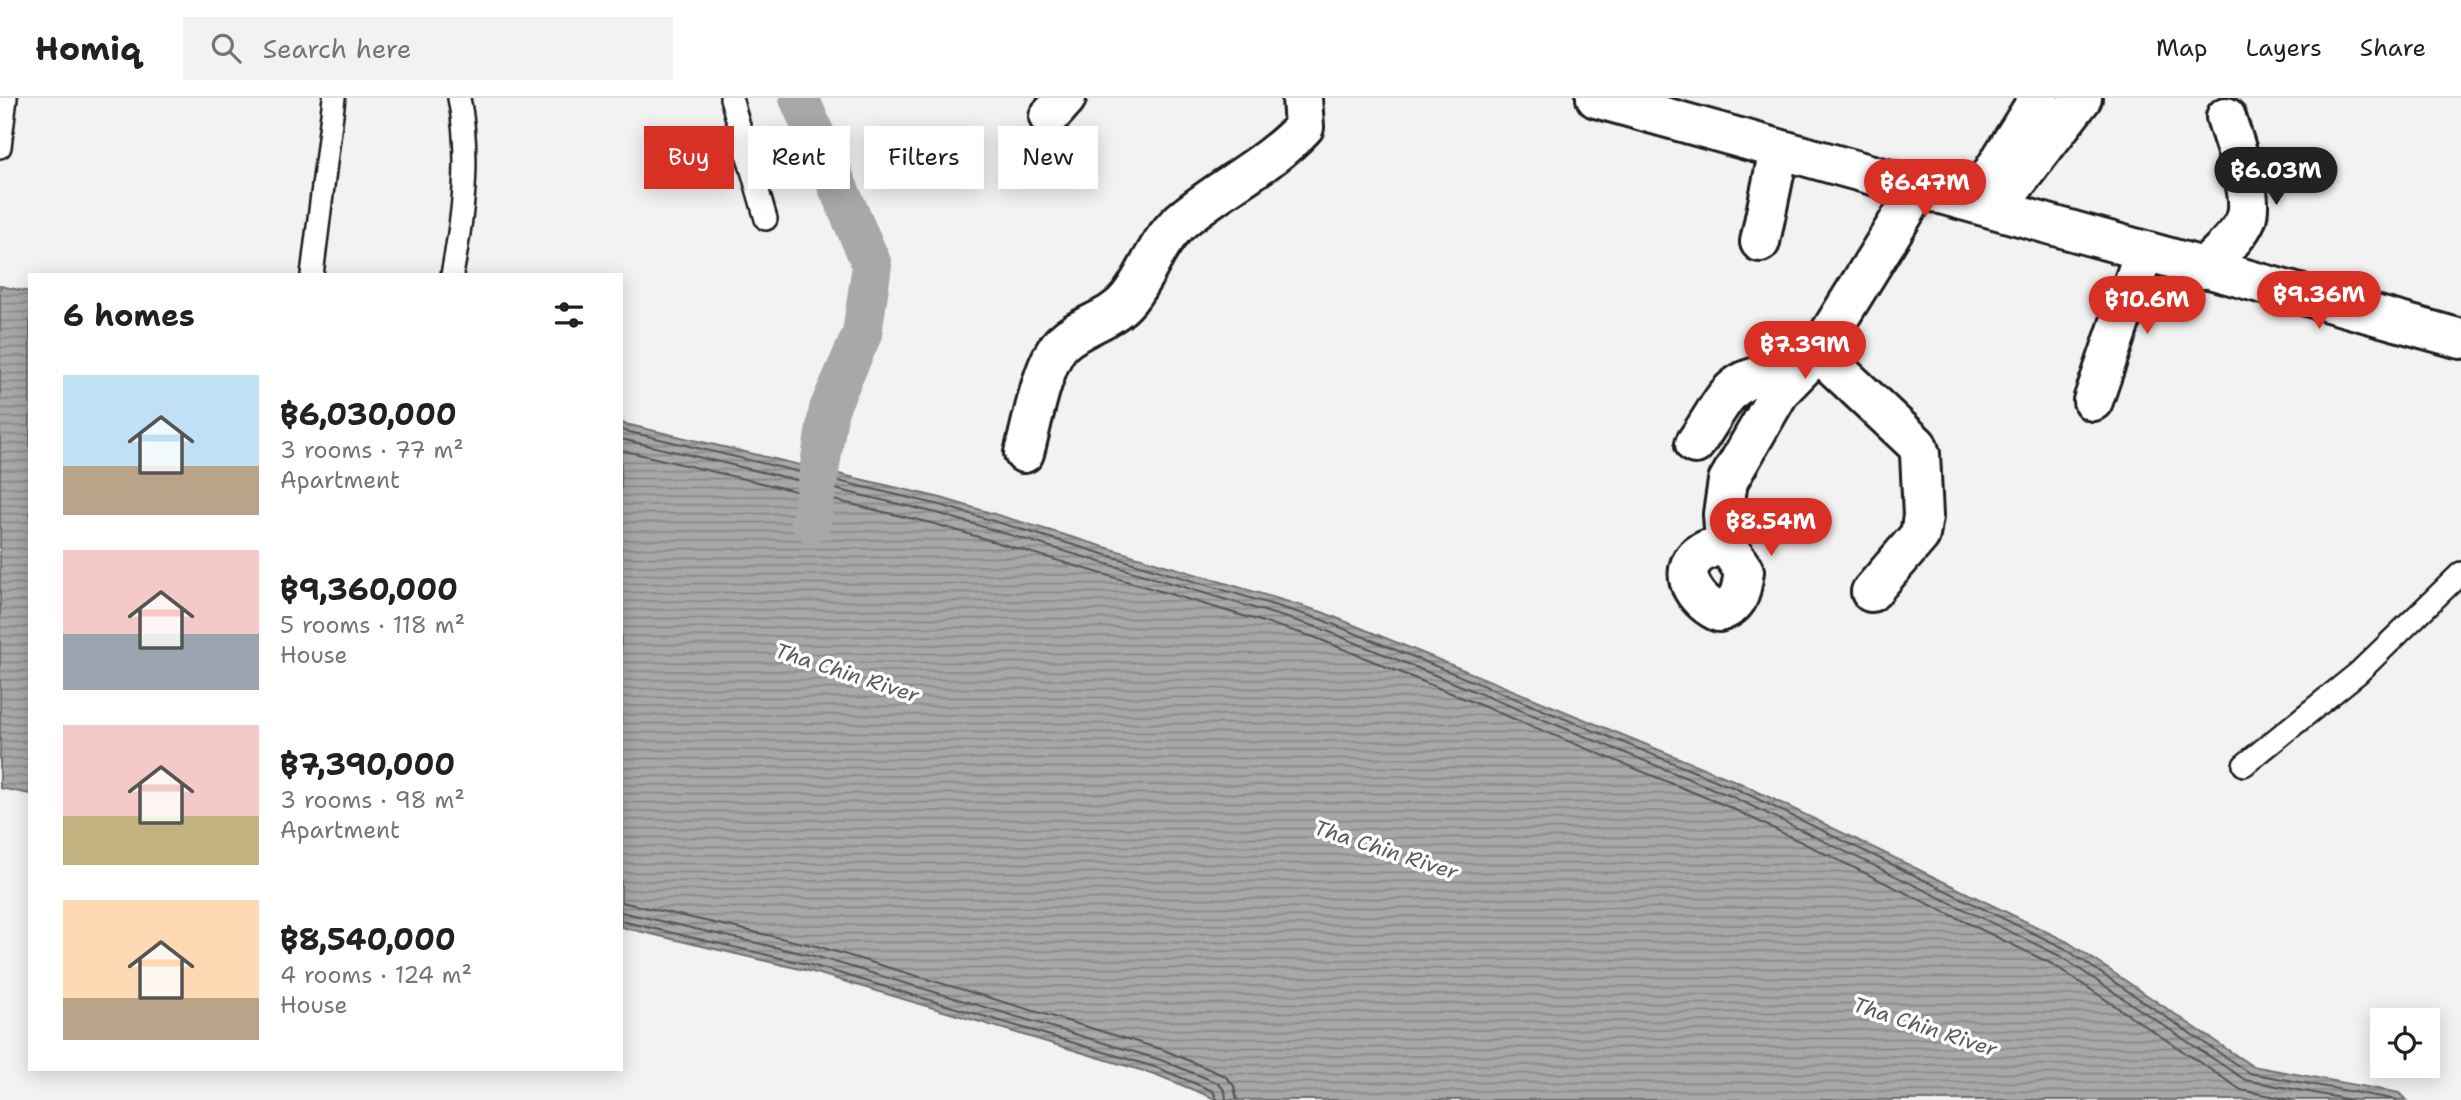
<!DOCTYPE html>
<html lang="en">
<head>
<meta charset="utf-8">
<style>
	body { margin:0; font-family:"Shantell Sans",sans-serif; background:#f2f2f2; color:#202124; height:100vh; display:flex; flex-direction:column; font-size:26px; white-space:nowrap }
	* { box-sizing:border-box; margin:0 }
	p { font-size:23px; color:#757577 }
	.icon { flex:none; width:38px; height:38px; fill:none; stroke:currentColor; stroke-width:2; stroke-linecap:round; stroke-linejoin:round }
	.map { position:relative; flex:1; overflow:hidden }
	.sheet { position:absolute; left:28px; top:175px; width:595px; height:798px; display:flex; flex-direction:column; background:#fff; border-radius:0px; box-shadow:0 4px 18px #0003 }
	.sheet>* { flex:none }
	.hud { position:absolute; left:644px; top:28px; width:665px; height:63px; display:flex; gap:14px }
	.controls { position:absolute; left:2370px; top:910px; display:grid; gap:14px }
	.controls a { display:grid; place-items:center; width:70px; height:70px; border-radius:0px; background:#fff; box-shadow:0 4px 18px #0003; font-size:35px }
	.price { position:absolute; translate:-50% -60px; padding:0 16px; border-radius:24px; background:#d93025; color:#fff; font-size:23px; line-height:46px; filter:drop-shadow(0 2px 4px #0008) }
	.price::after { content:''; position:absolute; left:50%; top:42px; width:21px; height:16px; margin-left:-10px; background:inherit; clip-path:polygon(0 0,100% 0,50% 100%) }
	.price.on { background:#222; color:#fff }
	ul { padding:0; list-style:none }
	li { display:flex; align-items:center; gap:21px; height:175px; padding:0 35px }
	li span { display:grid; place-items:center; flex:none; width:196px; height:140px; border-radius:0px; color:#555 }
	li>.icon { margin-inline-start:auto }
	span .icon { width:84px; height:84px; fill:#fffc; stroke-width:1 }
	li b { font-size:30px }
	h2 { display:flex; justify-content:space-between; align-items:center; height:84px; padding:0 35px; font-size:30px }
	.pill { padding:0 24px; border-radius:0px; background:#fff; box-shadow:0 4px 18px #0003; font-size:24px; line-height:63px }
	.pill.on { background:#d93025; color:#fff }
	header { display:flex; align-items:center; gap:42px; box-sizing:border-box; height:98px; padding:0 35px; background:#fff; border-bottom:2px solid #e0e0e0 }
	header strong { font-size:33px }
	nav { display:flex; gap:38px; margin-inline-start:auto; font-size:24px }
	.search { width:490px; height:63px; background:#f2f2f2; display:flex; align-items:center; gap:18px; box-sizing:border-box; padding:0 24px; border-radius:0px; color:#757577; font-size:26px }
	.map>svg:first-child { display:block }
	.water { fill:url(#water-rules); stroke:#707070; stroke-width:2 }
	.lines { fill:none; stroke-linecap:round; stroke-linejoin:round }
	.shore { stroke:#545454; stroke-width:2 }
	.canal { stroke:#a8a8a8; stroke-width:40 }
	.lane-casing { stroke:#1c1c1c; stroke-width:26 }
	.street-casing { stroke:#1c1c1c; stroke-width:44 }
	.secondary-casing { stroke:#1c1c1c; stroke-width:44 }
	.lane { stroke:#fff; stroke-width:21 }
	.street { stroke:#fff; stroke-width:38 }
	.secondary { stroke:#fff; stroke-width:38 }
	.labels { text-anchor:middle; dominant-baseline:central; stroke-width:7; stroke-linejoin:round; paint-order:stroke }
	.water-label { font-size:21px; font-style:italic; fill:#5b5b5b; stroke:#fff }
</style>
</head>
<body>
<header>
<strong>Homiq</strong>
<div class="search"><svg class="icon" aria-label="search" viewBox="0 0 24 24"><circle cx="10" cy="10" r="6"/><path d="M15 15l6 6"/></svg>Search here</div>
<nav><a>Map</a><a>Layers</a><a>Share</a></nav>
</header>
<div class="map">
<svg width="2461" height="1002" viewBox="0 0 2461 1002">
	<defs>
		<pattern id="water-rules" width="6" height="5" patternUnits="userSpaceOnUse" patternTransform="scale(1.75)"><rect width="6" height="5" fill="#a8a8a8"/><path d="M0 2.5h6" fill="none" stroke="#888"/></pattern>
	</defs>
	<rect width="100%" height="100%" fill="#f2f2f2"/>
	<filter id="ink" filterUnits="userSpaceOnUse"><feTurbulence type="fractalNoise" baseFrequency=".0143" numOctaves="2"/><feDisplacementMap in="SourceGraphic" scale="14" xChannelSelector="R" yChannelSelector="G"/><feConvolveMatrix kernelMatrix="1 2 1 2 8 2 1 2 1" color-interpolation-filters="sRGB"/></filter>
	<g filter="url(#ink)">
		<path class="water" d="M0,188L30,194V696L0,690Z
			M621,325L941,400L1322,514L1740,685L2068,844L2252,968L2399,995L2406,1002H1218L1157,977L813,874L621,829Z"/>
		<g class="lines">
			<path class="shore" d="M621,332L940,407L1320,521L1737,691L2064,850L2249,975L2397,1002
				M621,341L937,415L1317,529L1733,699L2060,858L2245,982L2351,1002
				M621,352L935,426L1314,539L1729,709L2054,867L2241,992L2291,1002
				M621,804L820,849L1164,952L1225,978L1234,988L1237,1002
				M621,814L818,859L1161,962L1218,985L1225,993L1226,1002
				M621,823L815,868L1158,970L1213,993L1217,1002"/>
			<path class="canal" d="M799,0L872,167L862,236L829,311L811,424"/>
			<g class="lane-casing">
				<path id="lane" d="M731,0L766,121
					M0,49L6,0
					M312,177L334,0
					M452,177C463,118 471,59 459,0
					M2244,667L2358,575L2461,475"/>
			</g>
			<g class="street-casing">
				<path id="street" d="M1049,19L1066,0
					M1975,103L2039,0
					M1996,111L2082,0
					M1760,144L1779,52
					M2203,171C2217,156 2238,140 2246,121C2255,97 2233,44 2226,19
					M2093,303L2144,154
					M1695,346C1731,293 1727,276 1796,275
					M1024,355C1032,327 1042,265 1062,245C1082,226 1110,223 1128,201C1148,177 1156,144 1182,122C1221,89 1269,67 1304,29L1302,0
					M1725,445C1715,449 1702,452 1695,460C1677,479 1700,506 1719,514C1740,507 1741,494 1744,473L1725,445L1723,416L1728,383L1780,293L1818,254
					M1871,494L1920,437L1923,418L1920,356L1917,347L1818,254L1920,89"/>
			</g>
			<g class="secondary-casing">
				<path id="secondary" d="M1596,0L2461,241"/>
			</g>
			<use href="#lane" class="lane"/>
			<use href="#street" class="street"/>
			<use href="#secondary" class="secondary"/>
		</g>
	</g>
	<g class="labels">
		<g class="water-label">
			<text transform="translate(847 575) rotate(18)">Tha Chin River</text>
			<text transform="translate(1386 752) rotate(18)">Tha Chin River</text>
			<text transform="translate(1925 929) rotate(18)">Tha Chin River</text>
		</g>
	</g>
</svg>
<div class="controls">
<a><svg class="icon" aria-label="locate" viewBox="0 0 24 24"><circle cx="12" cy="12" r="6"/><path d="M12 2v4M12 18v4M2 12h4M18 12h4"/></svg></a>
</div>
<b class="price on" style="left:2276px;top:109px">฿6.03M</b>
<b class="price" style="left:1925px;top:121px">฿6.47M</b>
<b class="price" style="left:2319px;top:233px">฿9.36M</b>
<b class="price" style="left:2147px;top:238px">฿10.6M</b>
<b class="price" style="left:1805px;top:283px">฿7.39M</b>
<b class="price" style="left:1771px;top:460px">฿8.54M</b>
<div class="hud">
<a class="pill on">Buy</a>
<a class="pill">Rent</a>
<a class="pill">Filters</a>
<a class="pill">New</a>
</div>
<section class="sheet">
<h2>6 homes<svg class="icon" aria-label="filters" viewBox="0 0 24 24"><path d="M4 7h16M4 17h16"/><circle cx="9" cy="7" r="2"/><circle cx="15" cy="17" r="2"/></svg></h2>
<ul>
<li><span style="background:linear-gradient(#bfe0f5 65%,#b9a48a 0)"><svg class="icon" aria-label="home" viewBox="0 0 24 24"><path d="M3 11l9-7 9 7M6 9v11h12V9"/></svg></span><div><b>฿6,030,000</b><p>3 rooms · 77 m²</p><p>Apartment</p></div></li>
<li><span style="background:linear-gradient(#f6c9c9 60%,#9aa5b1 0)"><svg class="icon" aria-label="home" viewBox="0 0 24 24"><path d="M3 11l9-7 9 7M6 9v11h12V9"/></svg></span><div><b>฿9,360,000</b><p>5 rooms · 118 m²</p><p>House</p></div></li>
<li><span style="background:linear-gradient(#f6c9c9 65%,#c2b280 0)"><svg class="icon" aria-label="home" viewBox="0 0 24 24"><path d="M3 11l9-7 9 7M6 9v11h12V9"/></svg></span><div><b>฿7,390,000</b><p>3 rooms · 98 m²</p><p>Apartment</p></div></li>
<li><span style="background:linear-gradient(#ffd9b3 70%,#b9a48a 0)"><svg class="icon" aria-label="home" viewBox="0 0 24 24"><path d="M3 11l9-7 9 7M6 9v11h12V9"/></svg></span><div><b>฿8,540,000</b><p>4 rooms · 124 m²</p><p>House</p></div></li>
</ul>
</section>
</div>
</body>
</html>
